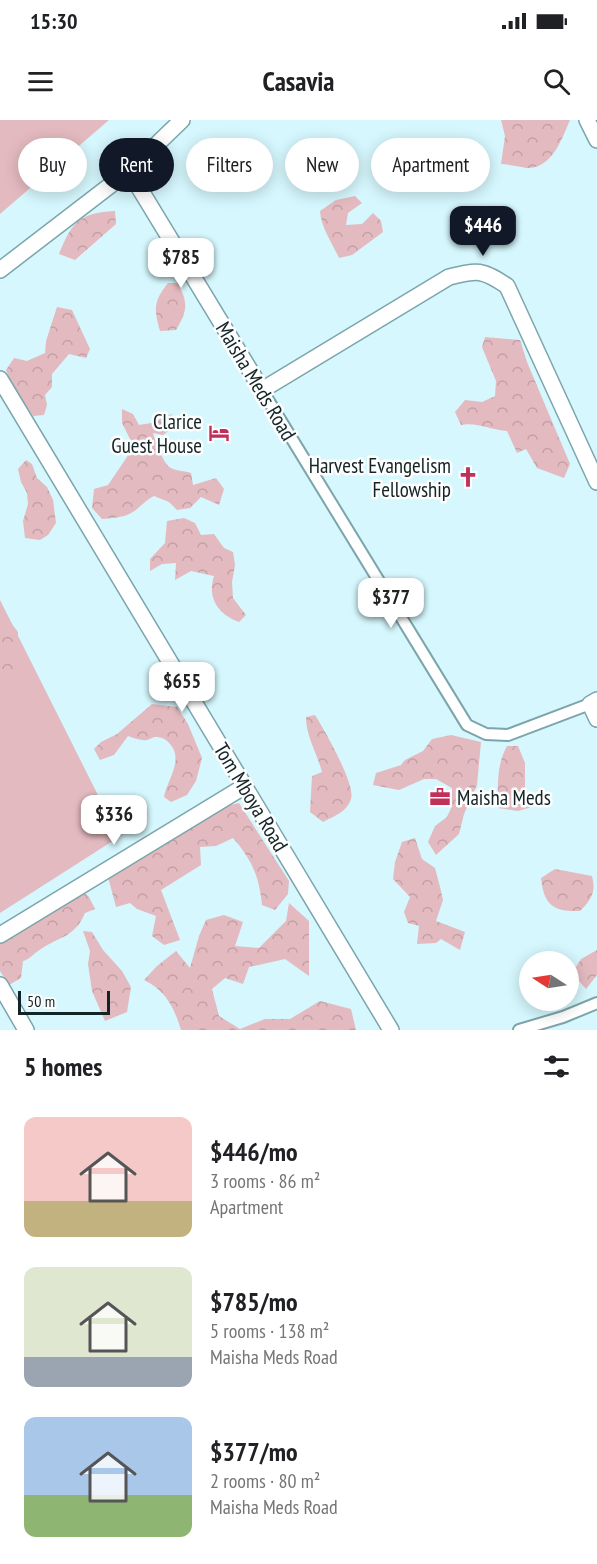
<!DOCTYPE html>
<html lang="en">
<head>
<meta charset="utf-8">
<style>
	body { margin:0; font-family:"PT Sans Narrow",sans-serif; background:#f2f2f2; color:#202124; height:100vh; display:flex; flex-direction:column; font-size:22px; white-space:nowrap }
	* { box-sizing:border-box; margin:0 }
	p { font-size:20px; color:#757577 }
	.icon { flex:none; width:33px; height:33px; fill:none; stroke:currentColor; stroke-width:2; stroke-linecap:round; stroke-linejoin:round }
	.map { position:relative; height:910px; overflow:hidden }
	.drawer { display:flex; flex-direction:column; background:#fff; flex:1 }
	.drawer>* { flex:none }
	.top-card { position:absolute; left:18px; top:18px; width:561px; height:54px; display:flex; gap:12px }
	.needle { width:39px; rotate:282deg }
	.controls { position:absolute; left:519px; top:831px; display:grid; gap:12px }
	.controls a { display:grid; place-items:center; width:60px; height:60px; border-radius:50%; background:#fff; box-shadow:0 3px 15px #0003; font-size:30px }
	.scale { position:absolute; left:18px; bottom:15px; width:92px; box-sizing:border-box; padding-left:6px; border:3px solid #132426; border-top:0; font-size:16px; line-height:21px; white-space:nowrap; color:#132426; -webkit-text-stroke:4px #fdfdfd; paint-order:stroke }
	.price { position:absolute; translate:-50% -51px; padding:0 14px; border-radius:12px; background:#fff; color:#222; font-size:20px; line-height:39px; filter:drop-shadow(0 2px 3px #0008) }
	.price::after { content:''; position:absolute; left:50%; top:36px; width:18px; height:14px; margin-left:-9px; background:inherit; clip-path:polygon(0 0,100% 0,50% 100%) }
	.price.current { background:#111827; color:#fff }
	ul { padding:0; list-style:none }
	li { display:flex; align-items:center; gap:18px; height:150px; padding:0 24px }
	li span { display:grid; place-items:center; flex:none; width:168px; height:120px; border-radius:12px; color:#555 }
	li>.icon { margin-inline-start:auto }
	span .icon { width:72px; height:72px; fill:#fffc; stroke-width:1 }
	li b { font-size:26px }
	h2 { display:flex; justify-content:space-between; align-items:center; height:72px; padding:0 24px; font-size:26px }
	.chip { padding:0 21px; border-radius:27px; background:#fff; box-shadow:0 3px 15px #0003; font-size:21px; line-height:54px }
	.chip.current { background:#111827; color:#fff }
	.status { display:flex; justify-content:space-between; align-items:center; height:42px; padding:0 30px; background:#fff; direction:ltr }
	.status svg { height:16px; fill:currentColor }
	header { display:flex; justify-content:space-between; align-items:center; height:78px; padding:0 24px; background:#fff; font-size:27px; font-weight:600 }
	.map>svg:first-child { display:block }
	.grass { fill:#e3babf }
	.forest { fill:url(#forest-crowns) }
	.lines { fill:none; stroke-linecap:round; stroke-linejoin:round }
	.street-casing { stroke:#7ca5ab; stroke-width:14 }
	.secondary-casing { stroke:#7ca5ab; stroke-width:18 }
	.street { stroke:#fff; stroke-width:10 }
	.secondary { stroke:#fff; stroke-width:15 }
	.labels { text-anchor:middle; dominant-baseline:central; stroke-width:5; stroke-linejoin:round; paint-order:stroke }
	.street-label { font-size:21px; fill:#132426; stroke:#fdfdfd }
	.poi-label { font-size:21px; fill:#132426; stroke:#fdfdfd; text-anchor:end }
</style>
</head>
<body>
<div class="status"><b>15:30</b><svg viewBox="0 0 49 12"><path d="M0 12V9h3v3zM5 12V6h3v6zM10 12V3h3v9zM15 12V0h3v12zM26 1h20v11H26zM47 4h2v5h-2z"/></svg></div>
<header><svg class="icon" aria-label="menu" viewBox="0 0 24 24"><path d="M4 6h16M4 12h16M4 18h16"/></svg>Casavia<svg class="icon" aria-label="search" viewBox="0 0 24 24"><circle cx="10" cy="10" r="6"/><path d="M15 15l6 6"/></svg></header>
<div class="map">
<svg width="597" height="910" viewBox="0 0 597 910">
	<defs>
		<pattern id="forest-crowns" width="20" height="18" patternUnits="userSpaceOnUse" patternTransform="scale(1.5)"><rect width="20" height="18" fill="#e3babf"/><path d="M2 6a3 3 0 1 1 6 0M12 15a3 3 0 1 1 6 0" fill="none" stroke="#c2a0a4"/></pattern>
	</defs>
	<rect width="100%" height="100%" fill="#d5f7fd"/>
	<path class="grass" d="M0,0H109L0,94Z
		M0,480L119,717L0,793Z"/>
	<path class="forest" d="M501,0H570C562,18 553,47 529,48C524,48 508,44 501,44L505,16Z
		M355,76L362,83L348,93L346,105L362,104L373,93L381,101L383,112L352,135L339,138C332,123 321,107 320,91L336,80Z
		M115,91L116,104L75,140L59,134C72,102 79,93 115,91Z
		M168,163H178C188,183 188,190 176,210L160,211C154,189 153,182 168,163Z
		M57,187L72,190L90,229L86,238L69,234L52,254V267L45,275L47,285L44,295L33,296L14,269L6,250L14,238L27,241L45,233L46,221Z
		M485,217L520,220L527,242L570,344L564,358L537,348L526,329L517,333L507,311C491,310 477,302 461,305L455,292L465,280L482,282L495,276L496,261L482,227Z
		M122,289L133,294L139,305L151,303L172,294L175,306L163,315L153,313C155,321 164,345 171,348C176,351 185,351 191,353L193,365L216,358L224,369L219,385L201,377L190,388L177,390L169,382L154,376C144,381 139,389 131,393C122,398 112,398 102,399L92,388L94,369L108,365L127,337L132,323L122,303Z
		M26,340L32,344L37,358L47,367L53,380L56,403L48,415L40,420L25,418L23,401L28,384L27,373L21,362L18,349Z
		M184,398L195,403L201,415L214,414L224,428L233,432L235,445L232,462L233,478L246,495L239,502C218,494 207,478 214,456L191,451L175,460L176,443L162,444L150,451V439L165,423L167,401Z
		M11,503L18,512L15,548L8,560L0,550V505Z
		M152,584L177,587L188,604L202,638L196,661L187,675L171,682L164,677C167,660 185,639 169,623C166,619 161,617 156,617C152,617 151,619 147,620C141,621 134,618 128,616L114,635L100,640L94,629L101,622L117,614Z
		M315,595C324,609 356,665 351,679C347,692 334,696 323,702L310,692L312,656L322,652C317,633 306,616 306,597Z
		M451,615L481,622L477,665L464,694L459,714L436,735L428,722L435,706L447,697L452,686V668L436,659H424L399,670L373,665L376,653L401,645L405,640L423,631L432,619Z
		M507,626H518L525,643V667L532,687L518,691L498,688C498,666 496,646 507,626Z
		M239,683L289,761L288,774L275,790L262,785C259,756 252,740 233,718L216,726L200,727L201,745L161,770L180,820L164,825L152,816L156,796L137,789L130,783L116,787L108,757L219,688Z
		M415,718L422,739L435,748L440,767L443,780L436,801L465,812L460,830L441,819L436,823L417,824L419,806L408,803L404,792L410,777L393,759L395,742L402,722Z
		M555,749L592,756C596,772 592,779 580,791C553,792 544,785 541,758Z
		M82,770L89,777L95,789L85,793C74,819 58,816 38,831C32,835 30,839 23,841L21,858L9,865L0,851V820Z
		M289,783L309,801V856L285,839L249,847L243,864L225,858L212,869L219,896L240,909L265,899H290L320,881L351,889L356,910H181C174,887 166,871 144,860L157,846L176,831L190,848L199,816L206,800L224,795L243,802L235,826L259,828L286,801Z
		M83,811L92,812L103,830L122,851L131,867L127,892L105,901L92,871L88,844L90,831Z
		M597,830V855L586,869L572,853L581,839Z"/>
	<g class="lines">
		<g class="street-casing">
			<path id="street" d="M262,270L467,605L486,614L508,615L590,584
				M519,910L563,897L597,883"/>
		</g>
		<g class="secondary-casing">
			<path id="secondary" d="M587,0L597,20
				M129,51L262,270L449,157C478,150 482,149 507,166L597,362
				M0,150L129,51L182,0
				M0,259L391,910
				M597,580L590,584L597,599
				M0,815L245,666
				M0,865L26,910"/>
		</g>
		<use href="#street" class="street"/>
		<use href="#secondary" class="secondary"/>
	</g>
	<defs>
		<g id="hotel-bare" transform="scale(1.62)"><path d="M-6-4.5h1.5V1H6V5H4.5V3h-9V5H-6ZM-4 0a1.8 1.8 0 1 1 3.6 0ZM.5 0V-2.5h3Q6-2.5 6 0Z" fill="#c0315a" stroke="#fdfdfd" stroke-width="2.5" paint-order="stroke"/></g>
		<g id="church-bare" transform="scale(1.62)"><path d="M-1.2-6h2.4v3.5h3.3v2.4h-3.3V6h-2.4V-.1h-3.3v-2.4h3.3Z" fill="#c0315a" stroke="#fdfdfd" stroke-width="2.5" paint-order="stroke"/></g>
		<g id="office-bare" transform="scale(1.62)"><path d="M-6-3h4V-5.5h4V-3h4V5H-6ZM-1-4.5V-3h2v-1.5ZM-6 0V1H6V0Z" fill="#c0315a" stroke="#fdfdfd" stroke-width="2.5" paint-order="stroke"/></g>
	</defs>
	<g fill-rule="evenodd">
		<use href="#hotel-bare" x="219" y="313"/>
		<use href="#church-bare" x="468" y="357"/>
		<use href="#office-bare" x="440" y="677"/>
	</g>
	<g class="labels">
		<g class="street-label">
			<text transform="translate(256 261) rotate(59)">Maisha Meds Road</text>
			<text transform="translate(251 677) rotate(59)">Tom Mboya Road</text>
		</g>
		<g class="poi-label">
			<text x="202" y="301">Clarice<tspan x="202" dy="24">Guest House</tspan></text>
			<text x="451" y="345">Harvest Evangelism<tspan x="451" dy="24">Fellowship</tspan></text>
			<text x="457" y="677" text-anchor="start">Maisha Meds</text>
		</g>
	</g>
</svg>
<div class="controls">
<a><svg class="needle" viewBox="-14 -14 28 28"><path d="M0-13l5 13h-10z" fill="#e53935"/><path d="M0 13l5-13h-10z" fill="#757577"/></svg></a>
</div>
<div class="scale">50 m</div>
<b class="price current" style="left:483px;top:137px">$446</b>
<b class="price" style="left:181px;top:169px">$785</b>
<b class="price" style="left:391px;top:509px">$377</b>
<b class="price" style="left:182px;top:593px">$655</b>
<b class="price" style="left:114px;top:726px">$336</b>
<div class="top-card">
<a class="chip">Buy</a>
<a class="chip current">Rent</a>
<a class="chip">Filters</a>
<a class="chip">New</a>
<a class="chip">Apartment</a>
</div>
</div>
<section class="drawer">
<h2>5 homes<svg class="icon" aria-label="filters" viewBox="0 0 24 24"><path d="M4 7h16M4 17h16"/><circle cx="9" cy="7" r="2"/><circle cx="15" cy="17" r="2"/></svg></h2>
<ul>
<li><span style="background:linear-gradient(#f6c9c9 70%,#c2b280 0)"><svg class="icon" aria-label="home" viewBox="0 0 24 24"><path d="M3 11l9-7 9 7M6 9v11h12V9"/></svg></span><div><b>$446/mo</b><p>3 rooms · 86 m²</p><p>Apartment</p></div></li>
<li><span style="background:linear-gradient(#dfe7d0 75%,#9aa5b1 0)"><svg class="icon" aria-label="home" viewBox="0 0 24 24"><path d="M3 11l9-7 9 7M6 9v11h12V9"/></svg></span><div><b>$785/mo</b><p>5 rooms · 138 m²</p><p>Maisha Meds Road</p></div></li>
<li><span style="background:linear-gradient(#a9c7e8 65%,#8fb573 0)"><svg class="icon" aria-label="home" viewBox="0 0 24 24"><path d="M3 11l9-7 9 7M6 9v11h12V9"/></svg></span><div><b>$377/mo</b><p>2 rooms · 80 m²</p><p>Maisha Meds Road</p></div></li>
</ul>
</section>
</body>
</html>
